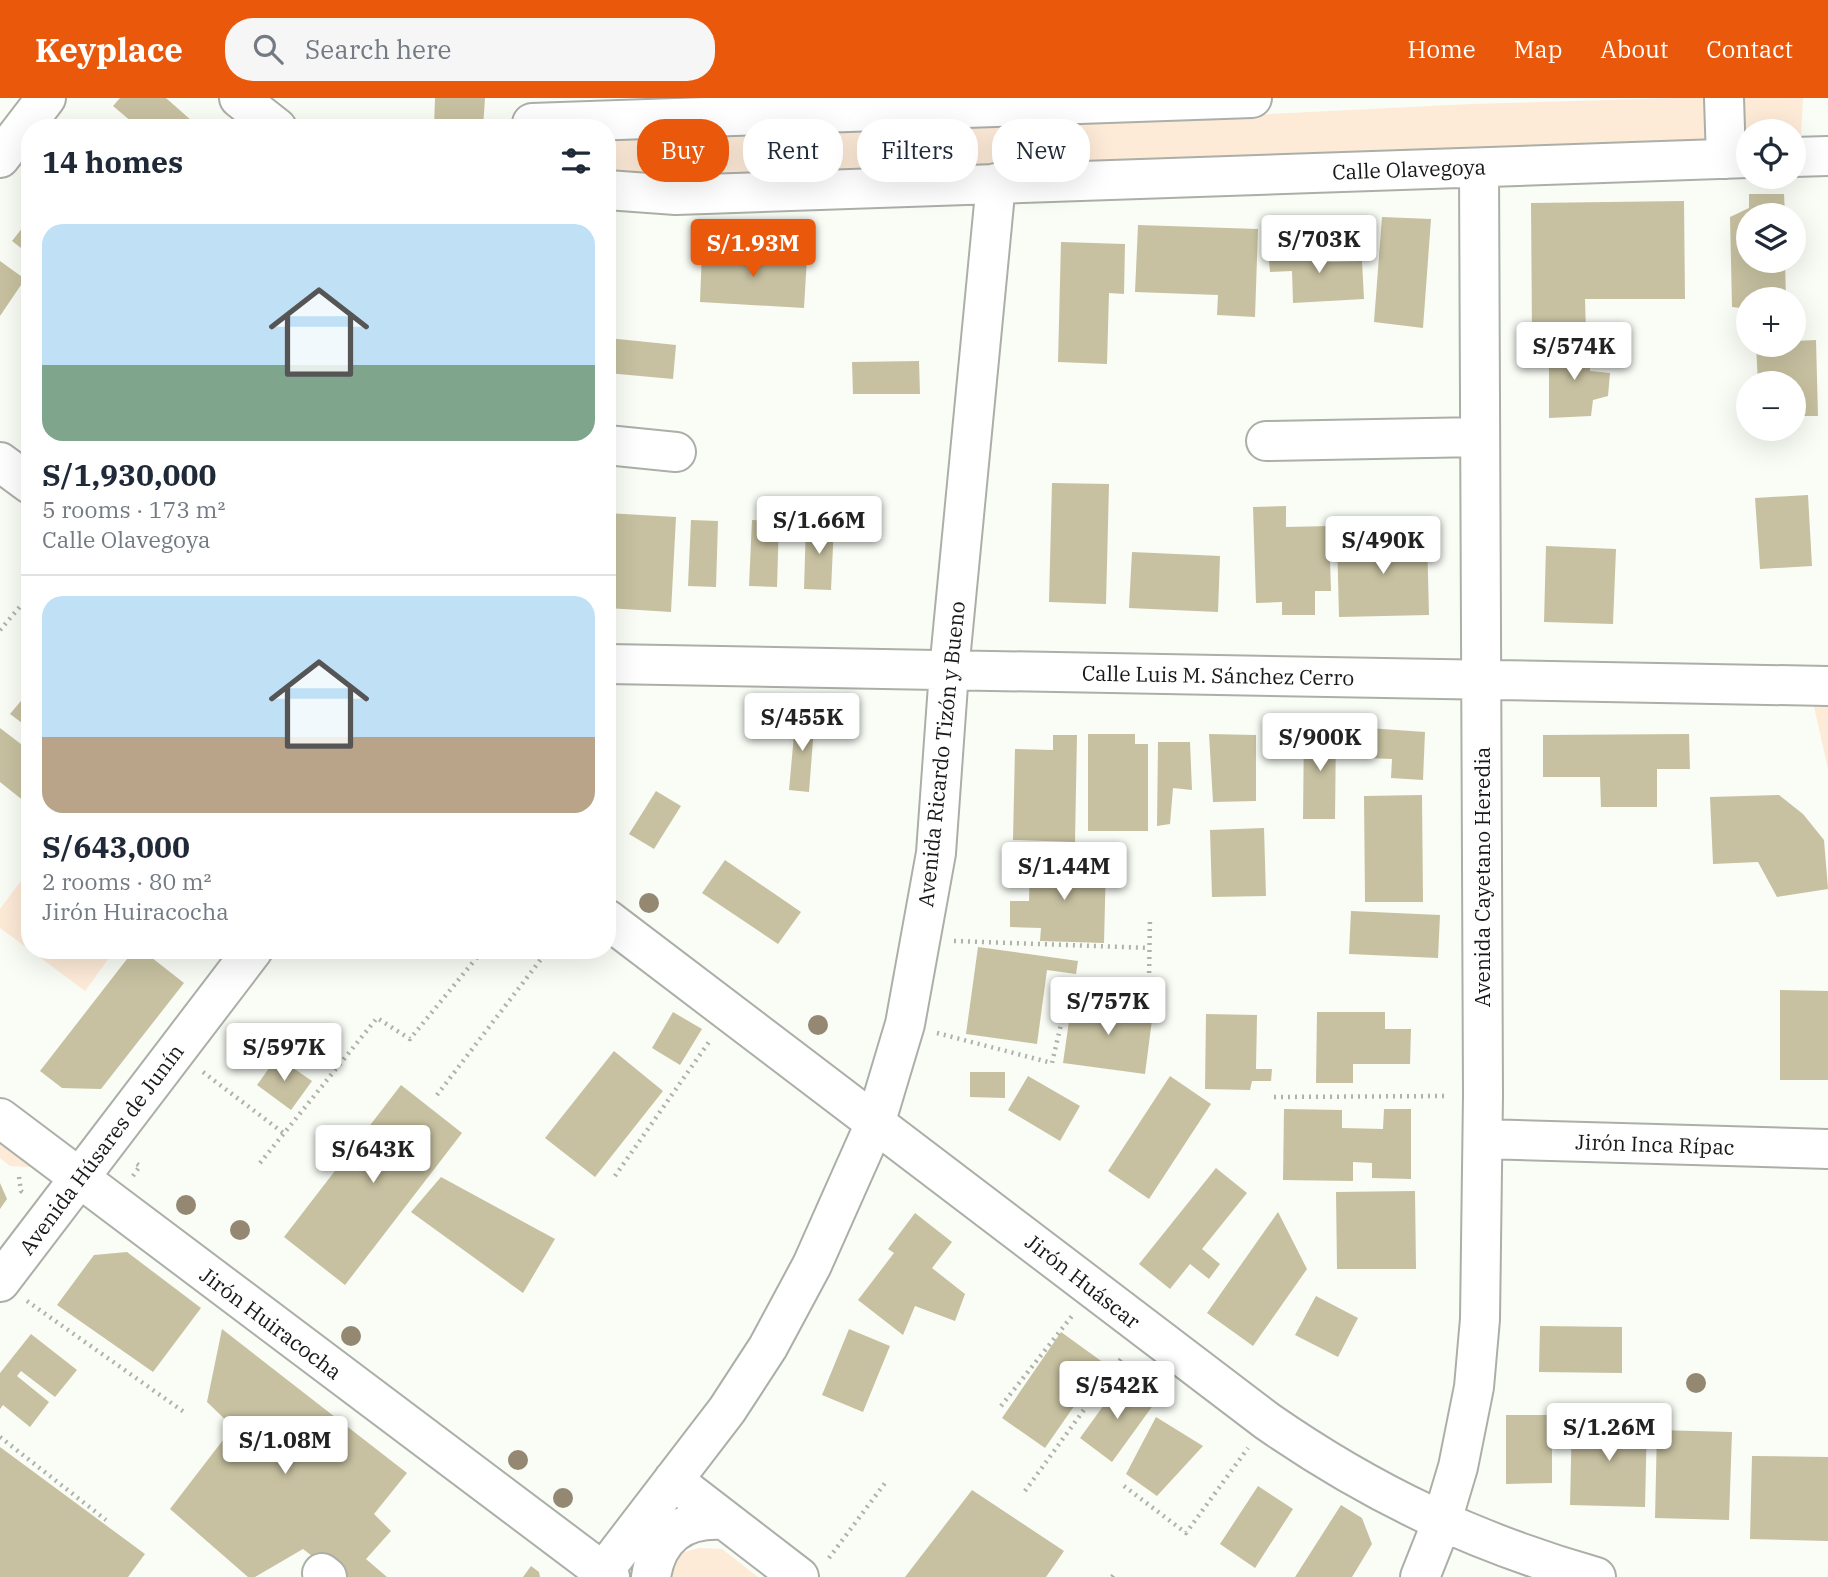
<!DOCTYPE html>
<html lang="en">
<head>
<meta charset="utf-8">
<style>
	body { margin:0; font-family:"IBM Plex Serif",serif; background:#f6f6f7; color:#1f2937; height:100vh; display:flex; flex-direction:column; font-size:26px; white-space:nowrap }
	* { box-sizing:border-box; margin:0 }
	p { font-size:23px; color:#747a83 }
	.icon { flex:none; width:38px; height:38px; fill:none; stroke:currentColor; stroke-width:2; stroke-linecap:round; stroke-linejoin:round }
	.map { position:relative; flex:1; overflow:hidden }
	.drawer { position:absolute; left:21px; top:21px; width:595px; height:840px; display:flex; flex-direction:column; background:#fff; border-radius:28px; box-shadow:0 7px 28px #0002 }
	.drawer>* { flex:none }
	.hud { position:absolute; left:637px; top:21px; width:665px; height:63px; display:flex; gap:14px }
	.controls { position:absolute; left:1736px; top:21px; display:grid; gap:14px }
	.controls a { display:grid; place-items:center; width:70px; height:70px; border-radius:50%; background:#fff; box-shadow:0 7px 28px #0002; font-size:35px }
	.price { position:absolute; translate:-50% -60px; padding:0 16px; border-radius:7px; background:#fff; color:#222; font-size:23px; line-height:46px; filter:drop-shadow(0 2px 4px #0008) }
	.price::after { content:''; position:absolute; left:50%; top:42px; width:21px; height:16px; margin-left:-10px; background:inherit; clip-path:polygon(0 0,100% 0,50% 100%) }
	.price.active { background:#ea580c; color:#fff }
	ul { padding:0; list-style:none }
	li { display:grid; align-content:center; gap:14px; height:371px; padding:0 21px }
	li+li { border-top:2px solid #e0e1e3 }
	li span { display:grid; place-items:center; height:217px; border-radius:21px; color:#555 }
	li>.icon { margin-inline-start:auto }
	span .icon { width:126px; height:126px; fill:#fffc; stroke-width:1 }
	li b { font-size:30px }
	h2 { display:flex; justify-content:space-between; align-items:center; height:84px; padding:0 21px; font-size:30px }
	.pill { padding:0 24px; border-radius:28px; background:#fff; box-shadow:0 7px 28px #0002; font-size:24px; line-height:63px }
	.pill.active { background:#ea580c; color:#fff }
	header { display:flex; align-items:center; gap:42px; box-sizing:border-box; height:98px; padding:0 35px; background:#ea580c; color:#fff }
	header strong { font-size:33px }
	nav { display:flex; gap:38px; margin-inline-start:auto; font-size:24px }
	.search { width:490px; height:63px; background:#f6f6f7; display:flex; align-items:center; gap:18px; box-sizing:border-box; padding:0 24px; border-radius:28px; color:#747a83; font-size:26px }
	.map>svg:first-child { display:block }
	.green { fill:#fdead7 }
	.building { fill:#c7c1a1 }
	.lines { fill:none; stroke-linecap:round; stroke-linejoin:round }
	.minor-casing { stroke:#abafa8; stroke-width:42 }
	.path { stroke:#afb2ac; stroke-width:4.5; stroke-dasharray:2 5; stroke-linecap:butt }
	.minor { stroke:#fff; stroke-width:38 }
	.tree { fill:#948873 }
	.labels { text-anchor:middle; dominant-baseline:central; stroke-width:7; stroke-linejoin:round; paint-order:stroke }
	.street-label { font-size:21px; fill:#171916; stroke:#fff }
</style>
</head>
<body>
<header>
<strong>Keyplace</strong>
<div class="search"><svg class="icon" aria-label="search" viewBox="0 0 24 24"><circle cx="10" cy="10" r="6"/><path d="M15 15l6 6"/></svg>Search here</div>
<nav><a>Home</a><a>Map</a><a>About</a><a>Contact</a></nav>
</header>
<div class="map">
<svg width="1828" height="1479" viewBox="0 0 1828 1479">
	<rect width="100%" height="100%" fill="#f9fdf6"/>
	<path class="green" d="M1677,0H1803L1801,38H1794V33H1748V40L1022,70L706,76L693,64L690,44L698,33L1013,29L1472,6Z
		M607,33L651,38L659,49L654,81L607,88Z
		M1813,604L1828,606V671Z
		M29,772L30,773V852L0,830V811Z
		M30,852H115L85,893Z
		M0,1033L49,1070L10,1068L0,1060Z
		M699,1450L722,1451L758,1479H666V1470L681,1455Z"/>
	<path class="building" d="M120,0H166L200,30H139L113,8Z
		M435,0H485L483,30H434Z
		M1749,96H1784L1785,117H1748V163H1785L1786,201H1748V226H1741V210L1732,209L1730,119L1749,110Z
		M1684,103L1685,201H1585L1586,234L1532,235L1531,105Z
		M1382,119L1431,121L1423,230L1374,224Z
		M30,120V157L12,143Z
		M1138,127L1258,131L1255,219L1217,217L1218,197L1135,194Z
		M1061,144L1125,146L1124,196L1109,195L1107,266L1058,264Z
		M1326,148L1327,164L1362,163L1364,201L1293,205L1292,173L1270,174L1268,152Z
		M702,153L807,159L804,210L700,204Z
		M0,163L25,181L0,218Z
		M608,240L676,247L673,281L607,275Z
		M1816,242L1818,318H1794V285H1758L1756,247H1794V243Z
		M1549,247H1591L1590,273L1610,275L1608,298L1593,302L1591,318L1549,320Z
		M919,263L920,296H853L852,264Z
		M1052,385L1109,386L1106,506L1049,504Z
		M1808,397L1812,468L1760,471L1755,400Z
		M1286,408V429L1329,428L1331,493H1315V517H1282V504L1256,505L1253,409Z
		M607,415L676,419L671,514L607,510Z
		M691,422L718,423L716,489L688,488Z
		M752,422L779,423L777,489L749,488Z
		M806,425L834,426L831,492L804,491Z
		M1427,437L1429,517L1339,519L1337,440Z
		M1546,448L1616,451L1613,526L1544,524Z
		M1132,454L1220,458L1218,514L1129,510Z
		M30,592V631L10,616Z
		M796,615L815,616L809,694L789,692Z
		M0,630L30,653V708L0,684Z
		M1304,630H1336L1335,721H1303Z
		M1368,630L1425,634L1423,682L1391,680L1392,661L1366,660Z
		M1088,636H1135V646H1148V733H1088Z
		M1209,636L1256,637V703L1213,704Z
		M1689,636L1690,671H1657V709H1601L1600,679H1543V637Z
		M1053,637H1077L1075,744L1013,742L1015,651L1053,652Z
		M1158,644H1190L1192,692L1173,690L1170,726L1157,728Z
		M656,693L681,708L654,751L629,736Z
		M1422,697L1423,804H1365L1364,698Z
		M1779,697L1803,716L1824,742L1828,791L1777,799L1758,764L1713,766L1710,699Z
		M1264,730L1266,798L1212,799L1210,732Z
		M725,762L801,814L778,846L702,795Z
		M1030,763L1106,765L1104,845L1040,843L1041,830L1010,829V803H1029Z
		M1351,813L1440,817L1438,860L1349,856Z
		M978,849L1078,863L1076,876L1047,872L1037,946L966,936Z
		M134,852H142L184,885L101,991L62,990L40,973Z
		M1780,892L1828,893V982H1780Z
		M1072,902L1153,914L1145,976L1063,965Z
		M673,914L702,931L680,967L652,950Z
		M1317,914H1385V931H1411L1410,966H1353V985H1316Z
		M1206,916L1257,917L1256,971H1272L1271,983H1252L1250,992L1205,991Z
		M614,953L663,993L595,1079L545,1040Z
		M277,959L312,983L291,1012L257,987Z
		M970,974H1005V1000L970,999Z
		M1028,978L1080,1008L1060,1043L1008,1012Z
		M1170,978L1211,1006L1149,1101L1108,1073Z
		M401,987L462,1035L345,1187L284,1139Z
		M1284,1011L1342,1012V1030L1383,1031L1384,1011H1411V1081L1372,1080V1065L1353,1064V1083L1283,1082Z
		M1216,1070L1247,1095L1202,1151L1220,1166L1209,1181L1190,1166L1170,1191L1139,1166Z
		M441,1079L555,1141L523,1195L411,1114Z
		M0,1085L7,1101L0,1111Z
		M1415,1093L1416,1171H1337L1336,1094Z
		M1278,1114L1307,1171L1253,1248L1207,1215Z
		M915,1115L952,1144L932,1170L965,1196L955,1223L915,1208L903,1237L858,1202L894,1155L888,1151Z
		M127,1154L201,1210L153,1274L57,1207L94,1157Z
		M1316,1198L1358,1220L1338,1259L1295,1237Z
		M1540,1228L1622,1229V1275L1539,1274Z
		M222,1231L407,1375L374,1416L391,1433L366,1461L387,1479H339L303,1451L255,1479H248L170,1411L233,1329L207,1304Z
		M849,1231L890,1248L863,1314L822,1297Z
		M1061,1234L1104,1265L1045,1350L1002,1320Z
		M31,1236L77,1272L55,1299L21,1273L17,1278L49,1304L30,1329L3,1307L0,1311V1275Z
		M1122,1282L1154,1306L1112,1364L1080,1340Z
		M1506,1317H1552V1385L1506,1386Z
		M1156,1319L1203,1348L1157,1398L1126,1376Z
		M1572,1320L1647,1322L1645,1409L1570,1407Z
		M1657,1332L1732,1334L1729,1422L1655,1420Z
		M0,1349L145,1456L128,1479H0Z
		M1752,1358L1828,1359V1443L1750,1441Z
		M1258,1388L1293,1411L1255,1470L1220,1446Z
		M972,1392L1064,1453L1046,1479H905Z
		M1341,1407L1362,1420L1372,1446L1352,1479H1295Z
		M531,1468L539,1474L540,1479H523Z"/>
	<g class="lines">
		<g class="minor-casing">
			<path id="minor" d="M239,0L277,30
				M1724,0L1726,61
				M675,20L676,97
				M532,25L1252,0
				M1794,59L1828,58
				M0,60L46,0
				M607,92L676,97L1748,60
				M1266,343L1480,339
				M607,347L676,354
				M0,364L30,386
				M607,566L1828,588
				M607,821L1267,1323C1372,1396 1474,1444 1596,1479
				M0,1020L610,1479
				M1483,1041L1828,1051
				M0,1184L253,852
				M673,1382L799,1479
				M322,1475L327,1479
				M599,1479L727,1312L768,1249L812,1167L876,1023L905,926L936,755L949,573L996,85
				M651,1479C657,1439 682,1420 722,1422
				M1420,1479L1441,1426L1458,1369L1474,1289L1480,1221L1483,997L1479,70"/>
		</g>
		<path class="path" d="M0,532L30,497
			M954,843L1149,850
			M1149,882L1150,819
			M937,935L1052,965L1066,905
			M203,974L286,1037
			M437,997L548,852
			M1274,999L1448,998
			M260,1065L377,920L410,941L483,852
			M133,1078L140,1068L134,1064
			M615,1078L711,941
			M19,1079L21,1093L25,1096
			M27,1203L184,1314
			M1001,1308L1072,1218
			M0,1339L106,1422
			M1124,1388L1186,1435L1248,1350
			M1025,1393L1123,1258
			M829,1460L885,1385
			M1112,1479L1116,1474"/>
		<use href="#minor" class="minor"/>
	</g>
	<g class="tree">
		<circle cx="649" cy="805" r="10"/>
		<circle cx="818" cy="927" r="10"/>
		<circle cx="186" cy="1107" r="10"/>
		<circle cx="240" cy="1132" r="10"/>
		<circle cx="351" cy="1238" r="10"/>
		<circle cx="1696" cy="1285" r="10"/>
		<circle cx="518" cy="1362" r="10"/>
		<circle cx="563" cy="1400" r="10"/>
	</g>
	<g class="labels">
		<g class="street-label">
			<text transform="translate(1409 71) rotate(-2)">Calle Olavegoya</text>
			<text transform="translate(1218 577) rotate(1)">Calle Luis M. Sánchez Cerro</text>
			<text transform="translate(941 656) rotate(-84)">Avenida Ricardo Tizón y Bueno</text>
			<text transform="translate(1482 779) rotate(-90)">Avenida Cayetano Heredia</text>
			<text transform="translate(1655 1046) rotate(2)">Jirón Inca Rípac</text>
			<text transform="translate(101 1051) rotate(-53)">Avenida Húsares de Junín</text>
			<text transform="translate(1083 1183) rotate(38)">Jirón Huáscar</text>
			<text transform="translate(271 1225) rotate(37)">Jirón Huiracocha</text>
		</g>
	</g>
</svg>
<div class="controls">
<a><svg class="icon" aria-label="locate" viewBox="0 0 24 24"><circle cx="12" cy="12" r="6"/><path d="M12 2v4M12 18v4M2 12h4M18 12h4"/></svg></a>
<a><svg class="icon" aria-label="layers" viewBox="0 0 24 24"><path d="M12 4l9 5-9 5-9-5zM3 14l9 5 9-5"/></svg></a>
<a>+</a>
<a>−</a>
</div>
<b class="price" style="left:1319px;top:177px">S/703K</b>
<b class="price active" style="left:753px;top:181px">S/1.93M</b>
<b class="price" style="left:1574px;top:284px">S/574K</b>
<b class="price" style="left:819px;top:458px">S/1.66M</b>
<b class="price" style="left:1383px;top:478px">S/490K</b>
<b class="price" style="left:802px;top:655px">S/455K</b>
<b class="price" style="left:1320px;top:675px">S/900K</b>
<b class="price" style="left:1064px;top:804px">S/1.44M</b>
<b class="price" style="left:1108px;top:939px">S/757K</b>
<b class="price" style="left:284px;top:985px">S/597K</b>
<b class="price" style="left:373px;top:1087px">S/643K</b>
<b class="price" style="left:1117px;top:1323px">S/542K</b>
<b class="price" style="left:1609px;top:1365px">S/1.26M</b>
<b class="price" style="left:285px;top:1378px">S/1.08M</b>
<div class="hud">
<a class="pill active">Buy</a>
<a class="pill">Rent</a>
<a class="pill">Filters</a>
<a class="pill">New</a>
</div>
<section class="drawer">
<h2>14 homes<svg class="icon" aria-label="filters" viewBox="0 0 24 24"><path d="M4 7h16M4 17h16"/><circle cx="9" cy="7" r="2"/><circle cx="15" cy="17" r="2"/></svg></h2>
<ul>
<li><span style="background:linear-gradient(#bfe0f5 65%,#7fa58c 0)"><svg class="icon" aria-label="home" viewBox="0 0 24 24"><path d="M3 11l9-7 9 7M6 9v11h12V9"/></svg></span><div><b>S/1,930,000</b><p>5 rooms · 173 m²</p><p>Calle Olavegoya</p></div></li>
<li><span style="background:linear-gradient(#bfe0f5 65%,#b9a48a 0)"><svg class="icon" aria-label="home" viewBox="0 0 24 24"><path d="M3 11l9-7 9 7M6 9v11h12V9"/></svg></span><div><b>S/643,000</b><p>2 rooms · 80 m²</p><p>Jirón Huiracocha</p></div></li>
</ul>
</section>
</div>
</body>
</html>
